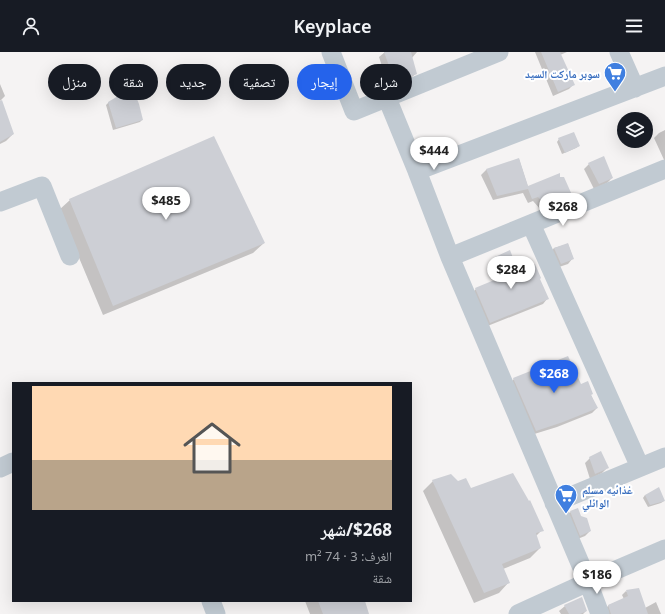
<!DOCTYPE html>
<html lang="ar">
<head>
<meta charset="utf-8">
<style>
	body { margin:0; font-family:"Noto Sans","Noto Naskh Arabic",sans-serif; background:#242831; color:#f1f3f6; direction:rtl; height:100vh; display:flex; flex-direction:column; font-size:15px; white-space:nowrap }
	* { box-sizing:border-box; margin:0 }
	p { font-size:13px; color:#9ea1a6 }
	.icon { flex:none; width:22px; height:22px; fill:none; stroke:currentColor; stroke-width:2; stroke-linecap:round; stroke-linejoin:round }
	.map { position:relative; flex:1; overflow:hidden; direction:ltr }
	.sheet { position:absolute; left:12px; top:330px; width:400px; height:220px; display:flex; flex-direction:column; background:#171b24; border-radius:0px; box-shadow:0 4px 16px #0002; direction:rtl }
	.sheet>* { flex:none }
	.banner { position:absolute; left:12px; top:12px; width:400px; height:36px; direction:rtl; display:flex; gap:8px }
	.buttons { position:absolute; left:617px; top:60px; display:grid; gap:8px }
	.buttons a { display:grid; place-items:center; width:36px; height:36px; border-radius:50%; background:#171b24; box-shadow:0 4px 16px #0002; font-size:20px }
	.price { position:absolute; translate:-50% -34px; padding:0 9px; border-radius:14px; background:#fff; color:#222; font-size:13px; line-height:26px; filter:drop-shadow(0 1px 2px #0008) }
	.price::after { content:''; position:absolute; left:50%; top:24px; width:12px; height:9px; margin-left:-6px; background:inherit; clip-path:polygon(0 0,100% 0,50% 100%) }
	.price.on { background:#2563eb; color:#fff }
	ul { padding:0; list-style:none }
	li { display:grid; align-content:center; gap:8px; height:212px; padding:0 20px }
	li span { display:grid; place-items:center; height:124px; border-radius:0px; color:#555 }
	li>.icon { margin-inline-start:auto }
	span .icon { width:72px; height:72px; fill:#fffc; stroke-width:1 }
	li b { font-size:17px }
	.tag { padding:0 14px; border-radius:18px; background:#171b24; box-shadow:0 4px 16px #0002; font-size:14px; line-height:36px }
	.tag.on { background:#2563eb; color:#fff }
	header { display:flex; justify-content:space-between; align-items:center; height:52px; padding:0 20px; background:#171b24; font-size:18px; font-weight:600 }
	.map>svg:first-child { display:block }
	.shadow { fill:#0003 }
	.building { fill:#cdcfd5 }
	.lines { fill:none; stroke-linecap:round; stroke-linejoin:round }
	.minor { stroke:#c1cad2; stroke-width:19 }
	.labels { text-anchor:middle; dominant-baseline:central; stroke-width:4; stroke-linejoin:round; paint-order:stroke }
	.shop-label { font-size:11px; font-weight:bold; fill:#366cbe; stroke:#fff; text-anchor:end }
</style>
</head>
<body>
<header><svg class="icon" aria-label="menu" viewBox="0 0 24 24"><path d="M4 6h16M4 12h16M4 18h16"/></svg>Keyplace<svg class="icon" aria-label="person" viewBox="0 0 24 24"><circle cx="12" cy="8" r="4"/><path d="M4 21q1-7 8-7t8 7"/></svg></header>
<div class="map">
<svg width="665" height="562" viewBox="0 0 665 562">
	<rect width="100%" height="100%" fill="#f5f3f3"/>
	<path class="shadow" d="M385,0H417L411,7L416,21L410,27L389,35L379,5Z
		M535,0H567L560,3L573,33L569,37L553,44Z
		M0,32L5,44L0,49Z
		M109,50L142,68L140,70L113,78L106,53Z
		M0,52L13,82L6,89L0,92Z
		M665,78V110L654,86L659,81Z
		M559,87L579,94L576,96L562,102L557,90Z
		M519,107L528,135L559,126L571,143L566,148L541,158L533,149L528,151L523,141L493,148L481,123L486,118Z
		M589,112L612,126L607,131L594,137L584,117Z
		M70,148L264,191L253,201L103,263L59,158Z
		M568,192L573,206L568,212L556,216L549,202L554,196Z
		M496,206L518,221L539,228L547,247L543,252L485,275L471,242L476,237L499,228L491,211Z
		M514,327L580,333L591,343L597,356L592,361L557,375L531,383L509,332Z
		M590,406L607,416L602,421L590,427L585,411Z
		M433,429L470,437L542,478L536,484L540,496L530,506L503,517L509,530L499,541L474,551L423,439Z
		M645,443L664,449L661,451L648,455L643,446Z
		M570,460L580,465L590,479L585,484L575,488L565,465Z
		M626,539L645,556L656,550L661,562H606L604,558L609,553L624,547L622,543Z
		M581,546L586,559L583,562H561L559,559L565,554Z
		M305,549H364L368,562H310Z"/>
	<path class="building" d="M384,0H411L417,22L395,31Z
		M541,0H560L575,33L558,40Z
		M130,37L135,42L139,52L143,68L116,76L108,50Z
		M2,48L14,82L0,90V49Z
		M574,80L580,94L565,101L558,86Z
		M214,84L265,191L113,254L69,147Z
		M604,104L613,126L599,132L588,111Z
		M519,106L528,134L560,121V125H564L572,143L546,154L538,145L532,147L528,137L497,144L486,117Z
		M568,191L574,207L561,212L554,196Z
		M510,198L518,219L535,212L541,226L540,227L549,247L490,271L475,236L504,224L495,205Z
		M568,304L581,332L588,329L593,342L591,343L598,356L563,370L536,379L513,326Z
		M601,399L609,416L595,422L589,405Z
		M513,421L529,449L530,448L544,479L536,481L541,496L502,512L510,531L484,541L432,428L451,422L458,429L466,426L471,436Z
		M659,435L665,449L650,453L645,443Z
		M578,456L581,464L587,466L591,479L580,484L570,459Z
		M639,536L648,562H611L608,553L628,544L626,538Z
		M582,545L587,559L580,562H569L564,553Z
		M318,549H365L369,562H323Z"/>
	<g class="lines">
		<path class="minor" d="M331,0L354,59L499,0
			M619,0L635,36
			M387,46L417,119L450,205L588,530L600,562
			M417,119L665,24
			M0,150L42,134L70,204
			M531,172L640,415
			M450,205L665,117
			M0,416L13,410
			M554,451L665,405
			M211,549L216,562
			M518,562L588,530L665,497"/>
	</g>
	<defs>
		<g id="supermarket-pin" transform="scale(1.15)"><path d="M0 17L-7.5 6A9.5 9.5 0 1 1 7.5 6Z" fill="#3f7fe0" stroke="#fff"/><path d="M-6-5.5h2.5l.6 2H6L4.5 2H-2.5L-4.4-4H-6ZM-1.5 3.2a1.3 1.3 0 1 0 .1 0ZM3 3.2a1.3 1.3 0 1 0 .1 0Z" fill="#fff"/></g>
	</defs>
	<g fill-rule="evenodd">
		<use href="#supermarket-pin" x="615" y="21"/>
		<use href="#supermarket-pin" x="566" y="443"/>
	</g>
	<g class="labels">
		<g class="shop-label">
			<text x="600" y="21">سوبر ماركت السيد</text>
			<text x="582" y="437" text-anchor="start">غذائيه مسلم<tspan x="582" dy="13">الوائلي</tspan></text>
		</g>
	</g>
</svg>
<div class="buttons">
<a><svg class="icon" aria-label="layers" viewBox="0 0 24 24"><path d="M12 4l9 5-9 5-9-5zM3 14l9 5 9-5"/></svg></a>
</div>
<b class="price" style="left:434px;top:119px">$444</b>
<b class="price" style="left:166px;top:169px">$485</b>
<b class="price" style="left:563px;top:175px">$268</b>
<b class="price" style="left:511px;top:238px">$284</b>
<b class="price on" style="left:554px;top:342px">$268</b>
<b class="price" style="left:597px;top:543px">$186</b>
<div class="banner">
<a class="tag">شراء</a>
<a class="tag on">إيجار</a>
<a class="tag">تصفية</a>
<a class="tag">جديد</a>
<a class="tag">شقة</a>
<a class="tag">منزل</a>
</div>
<section class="sheet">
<ul>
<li><span style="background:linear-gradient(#ffd9b3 60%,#b9a48a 0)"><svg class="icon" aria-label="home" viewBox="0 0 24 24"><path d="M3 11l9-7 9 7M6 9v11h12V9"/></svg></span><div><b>$268/شهر</b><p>الغرف: 3 · 74 m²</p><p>شقة</p></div></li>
</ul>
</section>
</div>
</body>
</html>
